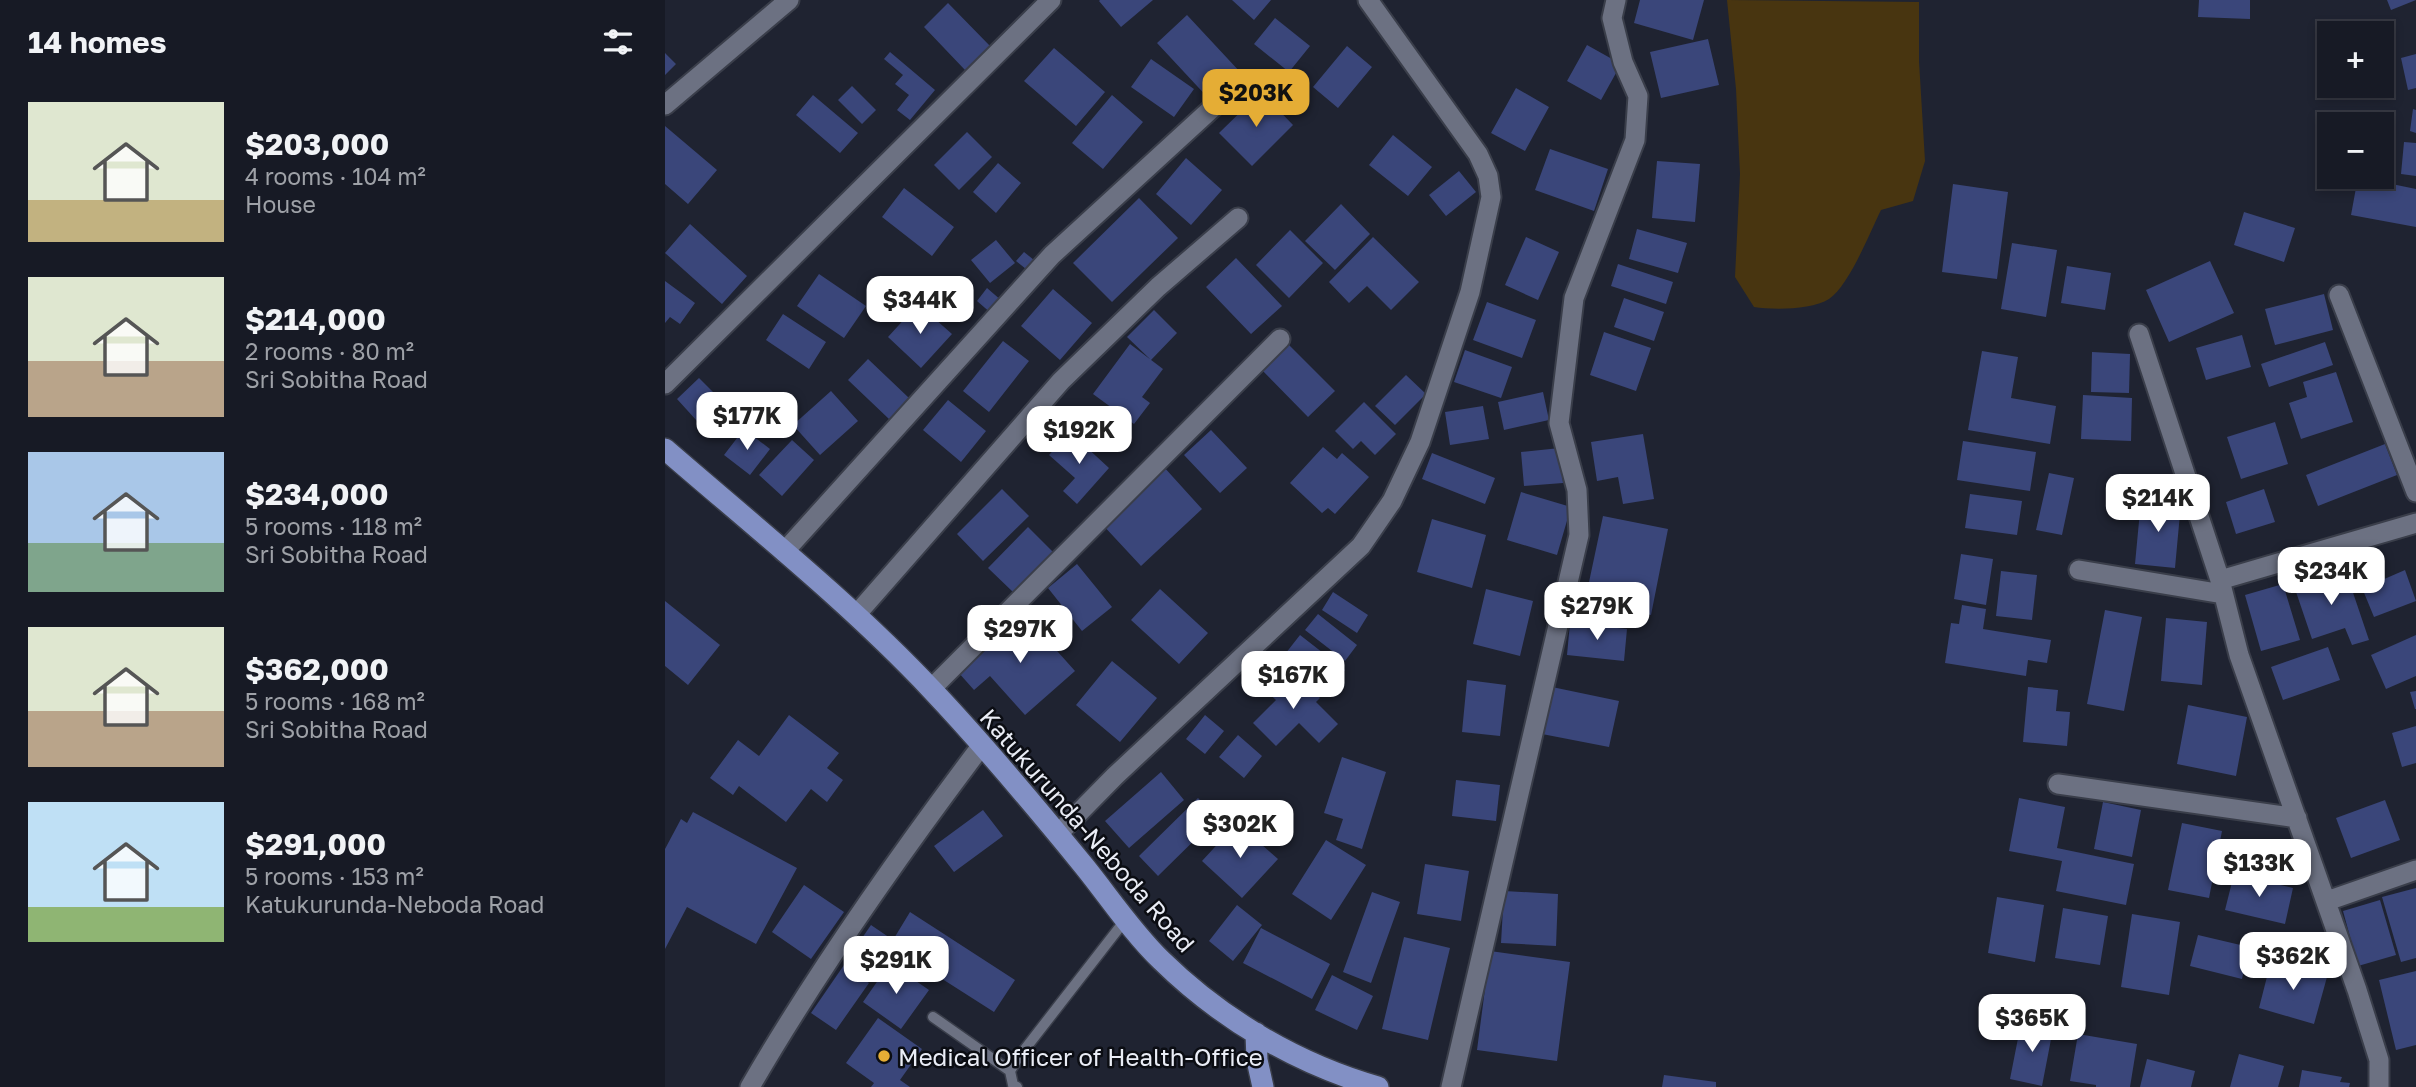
<!DOCTYPE html>
<html lang="en">
<head>
<meta charset="utf-8">
<style>
	body { margin:0; font-family:"Golos Text",sans-serif; background:#20232d; color:#f1f3f6; height:100vh; display:flex; flex-direction:column; font-size:26px; white-space:nowrap }
	* { box-sizing:border-box; margin:0 }
	p { font-size:23px; color:#9ea1a7 }
	.icon { flex:none; width:38px; height:38px; fill:none; stroke:currentColor; stroke-width:2; stroke-linecap:round; stroke-linejoin:round }
	.map { position:relative; flex:1; overflow:hidden }
	.drawer { display:flex; flex-direction:column; background:#171a25; width:665px }
	.drawer>* { flex:none }
	.buttons { position:absolute; left:1652px; top:21px; display:grid; gap:14px }
	.buttons a { display:grid; place-items:center; width:77px; height:77px; border-radius:0px; background:#171a25; box-shadow:0 4px 10px #0003,0 0 0 2px #363842; font-size:35px }
	.price { position:absolute; translate:-50% -60px; padding:0 16px; border-radius:14px; background:#fff; color:#222; font-size:23px; line-height:46px; filter:drop-shadow(0 2px 4px #0008) }
	.price::after { content:''; position:absolute; left:50%; top:42px; width:21px; height:16px; margin-left:-10px; background:inherit; clip-path:polygon(0 0,100% 0,50% 100%) }
	.price.active { background:#e5ad35; color:#111 }
	ul { padding:0; list-style:none }
	li { display:flex; align-items:center; gap:21px; height:175px; padding:0 28px }
	li span { display:grid; place-items:center; flex:none; width:196px; height:140px; border-radius:0px; color:#555 }
	li>.icon { margin-inline-start:auto }
	span .icon { width:84px; height:84px; fill:#fffc; stroke-width:1 }
	li b { font-size:30px }
	h2 { display:flex; justify-content:space-between; align-items:center; height:84px; padding:0 28px; font-size:30px }
	main { display:flex; flex:1; min-height:0 }
	.map>svg:first-child { display:block }
	.green { fill:#483510 }
	.building { fill:#3a467a }
	.lines { fill:none; stroke-linecap:round; stroke-linejoin:round }
	.lane-casing { stroke:#3a3e4a; stroke-width:13 }
	.street-casing { stroke:#3a3e4a; stroke-width:23 }
	.primary-casing { stroke:#3a3e4a; stroke-width:24 }
	.lane { stroke:#6c7182; stroke-width:10 }
	.street { stroke:#6c7182; stroke-width:19 }
	.primary { stroke:#8290c5; stroke-width:21 }
	.poi-dot { fill:#e5ad35; stroke:#0b0d13; stroke-width:2.5 }
	.labels { text-anchor:middle; dominant-baseline:central; stroke-width:5; stroke-linejoin:round; paint-order:stroke }
	.street-label { font-size:24px; fill:#eaedf6; stroke:#0b0d13 }
	.poi-label { font-size:24px; fill:#eaedf6; stroke:#0b0d13; text-anchor:start }
</style>
</head>
<body>
<main>
<section class="drawer">
<h2>14 homes<svg class="icon" aria-label="filters" viewBox="0 0 24 24"><path d="M4 7h16M4 17h16"/><circle cx="9" cy="7" r="2"/><circle cx="15" cy="17" r="2"/></svg></h2>
<ul>
<li><span style="background:linear-gradient(#dfe7d0 70%,#c2b280 0)"><svg class="icon" aria-label="home" viewBox="0 0 24 24"><path d="M3 11l9-7 9 7M6 9v11h12V9"/></svg></span><div><b>$203,000</b><p>4 rooms · 104 m²</p><p>House</p></div></li>
<li><span style="background:linear-gradient(#dfe7d0 60%,#b9a48a 0)"><svg class="icon" aria-label="home" viewBox="0 0 24 24"><path d="M3 11l9-7 9 7M6 9v11h12V9"/></svg></span><div><b>$214,000</b><p>2 rooms · 80 m²</p><p>Sri Sobitha Road</p></div></li>
<li><span style="background:linear-gradient(#a9c7e8 65%,#7fa58c 0)"><svg class="icon" aria-label="home" viewBox="0 0 24 24"><path d="M3 11l9-7 9 7M6 9v11h12V9"/></svg></span><div><b>$234,000</b><p>5 rooms · 118 m²</p><p>Sri Sobitha Road</p></div></li>
<li><span style="background:linear-gradient(#dfe7d0 60%,#b9a48a 0)"><svg class="icon" aria-label="home" viewBox="0 0 24 24"><path d="M3 11l9-7 9 7M6 9v11h12V9"/></svg></span><div><b>$362,000</b><p>5 rooms · 168 m²</p><p>Sri Sobitha Road</p></div></li>
<li><span style="background:linear-gradient(#bfe0f5 75%,#8fb573 0)"><svg class="icon" aria-label="home" viewBox="0 0 24 24"><path d="M3 11l9-7 9 7M6 9v11h12V9"/></svg></span><div><b>$291,000</b><p>5 rooms · 153 m²</p><p>Katukurunda-Neboda Road</p></div></li>
</ul>
</section>
<div class="map">
<svg width="1751" height="1087" viewBox="0 0 1751 1087">
	<rect width="100%" height="100%" fill="#1f2331"/>
	<path class="green" d="M1062,0L1254,2V61L1260,161L1248,201L1216,210C1205,232 1184,286 1164,299C1147,310 1108,310 1089,307L1070,277L1075,174L1071,89Z"/>
	<path class="building" d="M435,0H488L456,27L434,1Z
		M567,0H606L589,20Z
		M975,0H1039L1028,40L969,23Z
		M1534,0H1585V19L1533,17Z
		M1722,0H1751L1726,10Z
		M283,3L325,46L300,70L259,27Z
		M522,15L576,73L546,101L492,43Z
		M610,18L645,46L624,72L589,44Z
		M1043,39L1054,85L996,98L985,52Z
		M922,45L956,64L936,100L902,81Z
		M682,46L707,67L673,108L648,87Z
		M389,48L440,92L411,126L359,81Z
		M225,52L270,90L245,120L232,110L244,95L230,84L238,75L219,59Z
		M0,53L11,64L0,75Z
		M1751,54V88L1743,90L1736,58Z
		M1717,55H1722L1723,95L1664,96V86H1717Z
		M486,59L529,89L509,117L466,87Z
		M187,86L211,110L197,124L173,100Z
		M851,88L884,107L860,151L826,133Z
		M596,92L628,125L587,166L554,133Z
		M148,95L193,133L175,153L131,115Z
		M447,95L478,122L438,169L407,143Z
		M1748,109L1751,110V133L1745,131Z
		M0,126L52,170L23,204L0,184Z
		M302,132L327,157L294,190L269,165Z
		M728,135L767,167L743,196L704,165Z
		M1739,142L1751,143V176L1736,174Z
		M885,149L943,169L929,211L870,190Z
		M521,158L557,190L526,225L491,194Z
		M992,161L1035,164L1030,222L987,218Z
		M333,163L356,183L331,213L308,192Z
		M794,171L811,192L781,216L764,195Z
		M1693,177L1751,189V227L1686,215Z
		M1288,184L1343,192L1332,279L1277,272Z
		M239,188L289,227L267,256L217,217Z
		M474,198L513,238L447,302L408,263Z
		M676,204L705,234L670,270L640,241Z
		M1579,212L1630,228L1619,262L1569,245Z
		M25,224L82,276L57,304L0,253Z
		M972,229L1022,243L1013,273L964,259Z
		M625,230L658,263L624,298L591,265Z
		M708,237L754,282L726,310L702,286L684,303L664,282Z
		M861,237L894,252L873,300L840,285Z
		M331,240L350,263L325,283L306,260Z
		M1347,243L1392,250L1381,317L1336,309Z
		M359,252L374,264L366,273L351,261Z
		M571,258L617,306L586,334L541,287Z
		M1545,261L1569,313L1504,342L1481,290Z
		M953,264L1008,282L1001,304L946,286Z
		M1402,266L1446,273L1440,310L1396,303Z
		M154,274L201,306L179,338L132,306Z
		M0,281L30,303L15,324L5,317L0,323Z
		M322,288L337,301L327,314L312,301Z
		M388,289L427,323L395,360L356,326Z
		M1659,294L1668,330L1610,345L1600,309Z
		M959,298L999,312L989,341L949,327Z
		M822,302L871,320L857,358L808,340Z
		M253,304L287,334L256,368L223,337Z
		M489,310L512,333L486,360L462,337Z
		M118,314L161,342L144,369L101,340Z
		M939,332L986,348L971,391L925,375Z
		M1577,335L1586,367L1541,380L1531,348Z
		M338,341L364,361L324,412L298,391Z
		M620,341L670,391L643,417L593,366Z
		M1660,342L1668,365L1604,387L1596,364Z
		M465,344L498,369L477,397L485,403L469,424L428,394Z
		M800,350L847,367L836,398L789,382Z
		M1317,351L1353,357L1346,398L1391,406L1385,444L1303,430Z
		M1427,352L1465,354L1464,393L1426,392Z
		M203,359L244,398L224,419L183,380Z
		M1671,372L1688,422L1636,439L1624,403L1642,397L1638,382Z
		M741,375L761,394L730,425L710,406Z
		M34,378L55,399L32,421L12,399Z
		M166,391L193,421L155,455L128,425Z
		M878,392L884,420L839,430L833,402Z
		M1418,395L1467,398L1466,441L1416,439Z
		M283,400L321,431L296,462L258,430Z
		M699,402L731,434L710,455L696,441L688,449L670,431Z
		M818,406L824,439L785,445L780,412Z
		M1610,422L1623,464L1576,479L1562,437Z
		M79,429L105,449L85,475L59,455Z
		M546,430L582,468L555,493L519,455Z
		M405,432L444,468L412,504L398,491L410,478L384,455Z
		M978,434L989,499L958,504L953,477L932,481L926,442Z
		M127,440L149,460L117,496L94,475Z
		M1298,441L1371,452L1365,491L1292,480Z
		M1720,444L1732,475L1653,506L1641,475Z
		M658,447L672,459L677,453L704,477L670,514L663,508L657,513L625,483Z
		M895,448L898,483L859,486L856,452Z
		M767,453L830,478L820,504L757,479Z
		M498,466L537,509L476,566L436,523Z
		M1384,473L1409,478L1397,535L1371,530Z
		M337,489L364,516L318,561L292,534Z
		M1599,489L1610,522L1571,534L1561,502Z
		M856,492L906,507L892,555L842,540Z
		M1305,494L1357,501L1352,535L1300,528Z
		M1476,500L1516,503L1510,568L1470,564Z
		M938,516L1003,529L986,615L920,601Z
		M767,519L821,535L807,588L752,572Z
		M363,527L388,552L348,592L323,568Z
		M1296,554L1328,559L1321,605L1289,599Z
		M1708,558L1717,580L1740,570L1751,601L1709,617L1688,566Z
		M412,564L447,607L417,631L383,588Z
		M1680,569L1704,640L1687,645L1680,628L1647,639L1629,586Z
		M1336,571L1372,575L1367,620L1331,616Z
		M1618,584L1635,640L1596,651L1580,595Z
		M495,589L543,633L514,664L466,620Z
		M821,589L868,601L855,656L808,644Z
		M668,592L703,615L692,633L657,610Z
		M0,601L55,645L23,685L0,666Z
		M1297,605L1321,609L1318,629L1386,640L1382,663L1363,660L1361,676L1280,663L1286,623L1294,624Z
		M1440,610L1477,617L1459,711L1422,704Z
		M359,614L410,671L360,715L325,676L309,690L293,672Z
		M653,614L692,645L680,661L640,630Z
		M1501,618L1542,622L1537,685L1496,681Z
		M905,623L962,629L959,661L902,655Z
		M635,635L680,670L662,693L617,658Z
		M1751,635V676L1721,689L1706,655Z
		M1663,647L1675,680L1618,700L1606,667Z
		M447,661L492,698L455,742L411,705Z
		M612,672L624,684L633,675L655,698L651,702L673,724L654,743L634,723L611,746L588,723L611,700L597,687Z
		M802,680L841,685L835,736L797,732Z
		M887,687L954,701L944,747L877,734Z
		M1363,687L1393,690L1391,711L1405,712L1402,746L1358,742Z
		M1751,691V709H1750L1745,692Z
		M1523,705L1582,717L1571,776L1512,764Z
		M124,715L174,753L162,768L178,780L162,802L146,789L121,822L74,786L68,795L45,778L73,740L94,756Z
		M540,715L559,731L540,754L521,739Z
		M1751,726V763L1737,767L1727,733Z
		M573,735L597,756L579,778L554,757Z
		M677,757L721,772L697,849L671,840L678,819L659,813Z
		M496,772L519,800L464,848L440,821Z
		M791,780L835,785L831,821L787,816Z
		M533,798L552,818L493,876L474,856Z
		M1354,798L1400,807L1392,848L1469,864L1461,905L1391,891L1397,861L1344,851Z
		M1720,800L1735,840L1686,858L1671,818Z
		M1438,802L1476,810L1467,857L1429,849Z
		M318,810L338,836L289,872L269,846Z
		M28,812L132,868L91,944L22,907L0,949V849L16,819L22,823Z
		M572,823L613,859L577,898L537,861Z
		M1517,823L1557,831L1544,898L1503,890Z
		M661,840L701,865L666,920L627,894Z
		M760,864L804,871L796,921L752,914Z
		M1569,874L1628,888L1620,924L1560,910Z
		M139,885L179,912L146,959L107,932Z
		M1751,888V958L1736,962L1717,897Z
		M839,891L893,894L891,946L836,943Z
		M707,892L735,902L706,983L678,972Z
		M1332,897L1379,905L1370,962L1323,953Z
		M1715,900L1731,955L1693,966L1678,911Z
		M572,905L597,925L568,961L544,941Z
		M1398,908L1443,916L1435,965L1390,958Z
		M245,912L350,980L329,1012L224,945L205,971L184,957L206,925L228,940Z
		M1467,914L1515,922L1504,995L1456,987Z
		M596,928L665,964L647,999L578,963Z
		M1533,935L1584,947L1577,979L1525,966Z
		M739,937L785,948L763,1040L717,1029Z
		M825,951L905,962L892,1061L812,1050Z
		M1606,961L1662,977L1649,1024L1594,1008Z
		M225,963L264,990L236,1029L198,1002Z
		M179,965L204,983L171,1030L146,1013Z
		M1751,971V1045L1731,1050L1714,980Z
		M667,975L708,996L692,1030L650,1010Z
		M213,1018L257,1049L235,1080L245,1087H206L209,1083L181,1063Z
		M1356,1023L1388,1029L1377,1086L1345,1079Z
		M1413,1034L1472,1044L1465,1087H1431V1085L1405,1081Z
		M1574,1054L1619,1066L1613,1087H1565Z
		M1482,1059L1530,1071L1526,1087H1475Z
		M1637,1070L1677,1077L1675,1082L1685,1083L1684,1087H1634Z
		M999,1075L1051,1082V1087H997Z"/>
	<g class="lines">
		<g class="lane-casing">
			<path id="lane" d="M268,1017L345,1071
				M352,1087L348,1085L345,1071L353,1058L461,919"/>
		</g>
		<g class="street-casing">
			<path id="street" d="M0,105L124,0
				M1674,295L1751,492
				M1474,334L1555,580L1574,655L1692,990L1714,1060V1087
				M0,384L386,0
				M119,552L387,255L567,90
				M1414,570L1558,594
				M1555,580L1751,523
				M191,615L396,381L493,287L573,218
				M266,689L615,339
				M1393,784L1632,818
				M393,834L450,776L696,546L727,501L755,442L805,292L826,197L823,176L813,154L703,0
				M1662,901L1751,870
				M85,1087C154,968 234,855 317,745
				M786,1087L914,535L912,490L894,423L909,298L970,140L973,96L958,62L947,18L951,0"/>
		</g>
		<g class="primary-casing">
			<path id="primary" d="M0,449C90,527 185,603 267,690C320,746 370,806 419,866C444,897 468,933 496,960C556,1019 632,1064 713,1087
				M591,1033L592,1060L598,1087"/>
		</g>
		<use href="#lane" class="lane"/>
		<use href="#street" class="street"/>
		<use href="#primary" class="primary"/>
	</g>
	<circle class="poi-dot" cx="219" cy="1056" r="7"/>
	<g class="labels">
		<g class="street-label">
			<text transform="translate(423 830) rotate(49)">Katukurunda-Neboda Road</text>
		</g>
		<g class="poi-label">
			<text x="233" y="1056">Medical Officer of Health-Office</text>
		</g>
	</g>
</svg>
<div class="buttons">
<a>+</a>
<a>−</a>
</div>
<b class="price active" style="left:591px;top:129px">$203K</b>
<b class="price" style="left:255px;top:336px">$344K</b>
<b class="price" style="left:82px;top:452px">$177K</b>
<b class="price" style="left:414px;top:466px">$192K</b>
<b class="price" style="left:1493px;top:534px">$214K</b>
<b class="price" style="left:1666px;top:607px">$234K</b>
<b class="price" style="left:932px;top:642px">$279K</b>
<b class="price" style="left:355px;top:665px">$297K</b>
<b class="price" style="left:628px;top:711px">$167K</b>
<b class="price" style="left:575px;top:860px">$302K</b>
<b class="price" style="left:1594px;top:899px">$133K</b>
<b class="price" style="left:1628px;top:992px">$362K</b>
<b class="price" style="left:231px;top:996px">$291K</b>
<b class="price" style="left:1367px;top:1054px">$365K</b>
</div>
</main>
</body>
</html>
